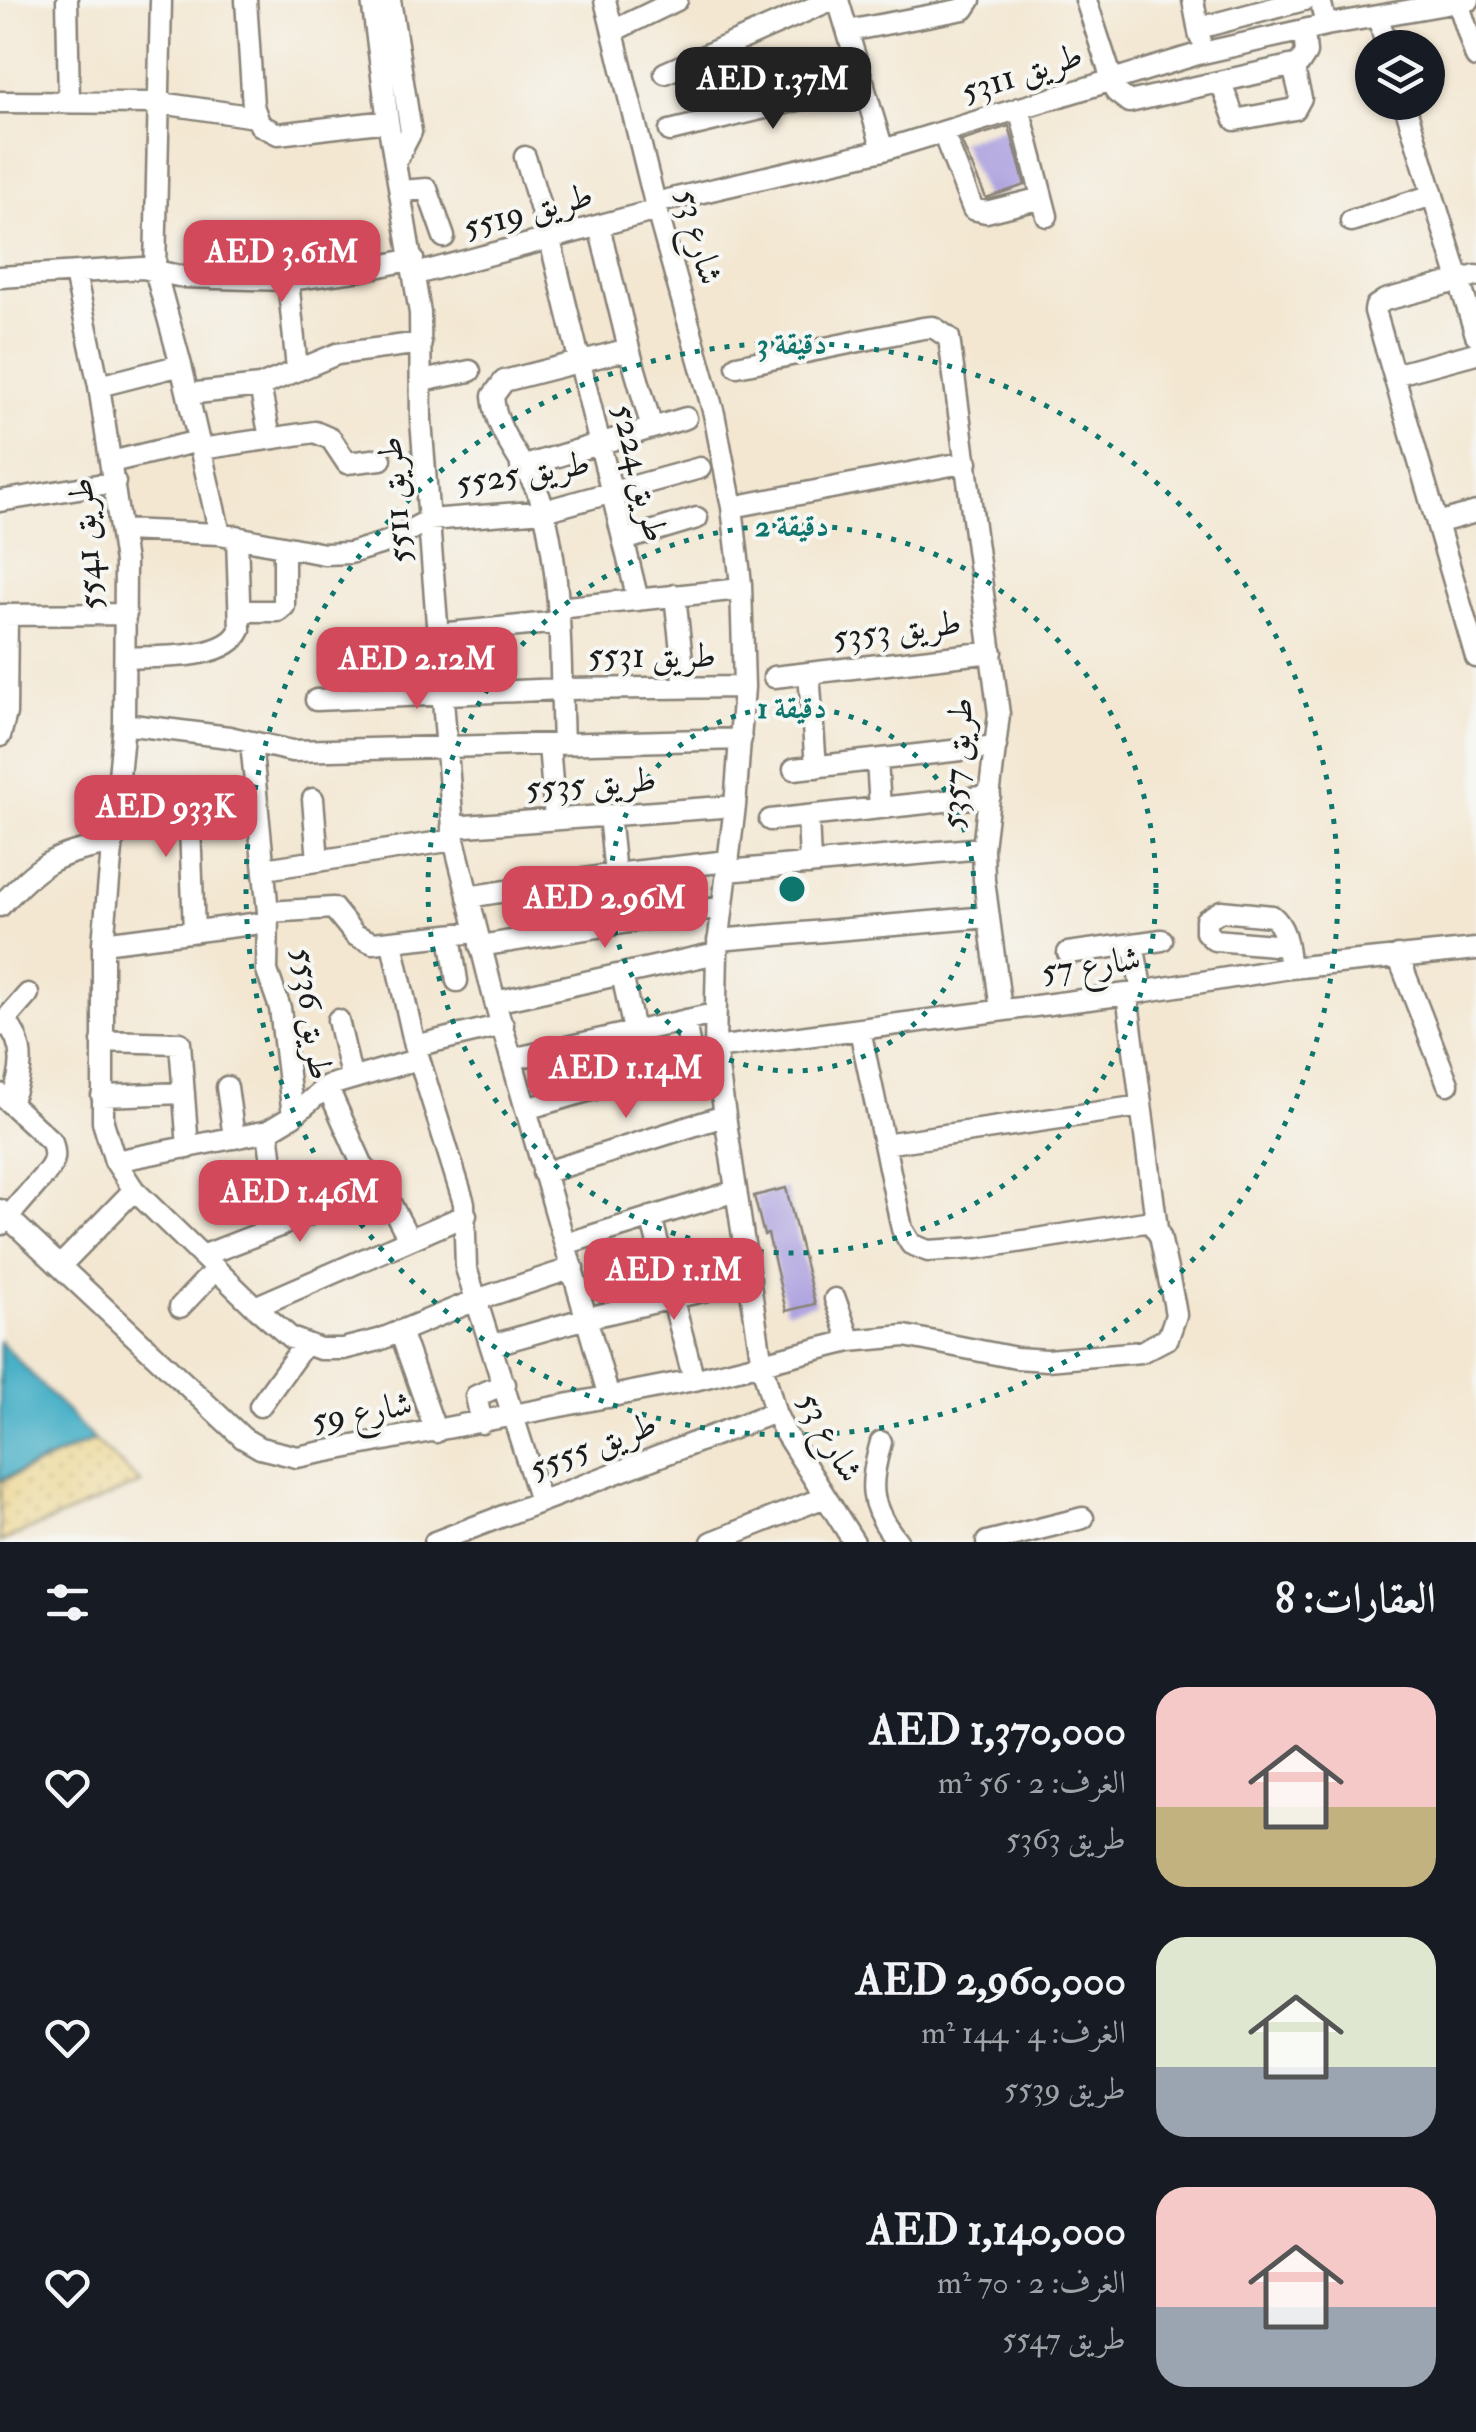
<!DOCTYPE html>
<html lang="ar">
<head>
<meta charset="utf-8">
<style>
	body { margin:0; font-family:"IM FELL Double Pica",Amiri,serif; background:#242831; color:#f1f3f6; direction:rtl; height:100vh; display:flex; flex-direction:column; font-size:38px; white-space:nowrap }
	* { box-sizing:border-box; margin:0 }
	p { font-size:32px; color:#9ea1a6 }
	.icon { flex:none; width:55px; height:55px; fill:none; stroke:currentColor; stroke-width:2; stroke-linecap:round; stroke-linejoin:round }
	.map { position:relative; height:1542px; overflow:hidden; direction:ltr }
	.details { display:flex; flex-direction:column; background:#171b24; flex:1 }
	.details>* { flex:none }
	.tools { position:absolute; left:1355px; top:30px; display:grid; gap:20px }
	.tools a { display:grid; place-items:center; width:90px; height:90px; border-radius:50%; background:#171b24; box-shadow:0 2px 8px #0004; font-size:50px }
	.price { position:absolute; translate:-50% -85px; padding:0 22px; border-radius:20px; background:#d1495b; color:#fff; font-size:32px; line-height:65px; filter:drop-shadow(0 2px 5px #0008) }
	.price::after { content:''; position:absolute; left:50%; top:60px; width:30px; height:22px; margin-left:-15px; background:inherit; clip-path:polygon(0 0,100% 0,50% 100%) }
	.price.selected { background:#222; color:#fff }
	ul { padding:0; list-style:none }
	li { display:flex; align-items:center; gap:30px; height:250px; padding:0 40px }
	li span { display:grid; place-items:center; flex:none; width:280px; height:200px; border-radius:30px; color:#555 }
	li>.icon { margin-inline-start:auto }
	span .icon { width:120px; height:120px; fill:#fffc; stroke-width:1 }
	li b { font-size:42px }
	h2 { display:flex; justify-content:space-between; align-items:center; height:120px; padding:0 40px; font-size:42px }
	.map>svg:first-child { display:block }
	.sand { fill:url(#sand-dots); stroke:#857b5d; stroke-width:2.5 }
	.water { fill:#48b0c7; stroke:#326672; stroke-width:2.5 }
	.building { fill:#ada2df }
	.lines { fill:none; stroke-linecap:round; stroke-linejoin:round }
	.minor-casing { stroke:#888277; stroke-width:25 }
	.minor { stroke:#fff; stroke-width:20 }
	.ring { fill:none; stroke:#0f766e; stroke-width:5; stroke-dasharray:5 10 }
	.labels { text-anchor:middle; dominant-baseline:central; stroke-width:8; stroke-linejoin:round; paint-order:stroke }
	.street-label { font-size:35px; fill:#1c1c1c; stroke:#f6f6f2 }
	.centre { fill:#0f766e; stroke:#f6f6f2; stroke-width:5 }
	.ring-label { font-size:30px; text-anchor:middle; font-weight:bold; fill:#0f766e; stroke:#f6f6f2; stroke-width:8; stroke-linejoin:round; paint-order:stroke }
</style>
</head>
<body>
<div class="map">
<svg width="1476" height="1542" viewBox="0 0 1476 1542">
	<defs>
		<pattern id="sand-dots" width="8" height="8" patternUnits="userSpaceOnUse" patternTransform="scale(2.5)"><rect width="8" height="8" fill="#eeda9e"/><path d="M2 2h.1M6 6h.1" fill="none" stroke="#ccba88" stroke-width="1.8" stroke-linecap="round"/></pattern>
	</defs>
	<rect width="100%" height="100%" fill="#f6f6f2"/>
	<filter id="ink" filterUnits="userSpaceOnUse"><feTurbulence type="fractalNoise" baseFrequency=".01" numOctaves="2"/><feDisplacementMap in="SourceGraphic" scale="20" xChannelSelector="R" yChannelSelector="G"/><feConvolveMatrix kernelMatrix="1 2 1 2 8 2 1 2 1" color-interpolation-filters="sRGB"/></filter>
	<filter id="wash" filterUnits="userSpaceOnUse"><feTurbulence type="fractalNoise" baseFrequency=".0048" numOctaves="4" result="noise"/><feDisplacementMap in="SourceGraphic" scale="40" xChannelSelector="R" yChannelSelector="G"/><feGaussianBlur stdDeviation="2.25" result="paint"/><feColorMatrix in="noise" values="0 0 0 0 0 0 0 0 0 0 0 0 0 0 0 0 0 1.4 0 .05"/><feComposite in="paint" operator="in"/></filter>
	<g filter="url(#wash)">
		<rect width="100%" height="100%" fill="#f3e7d2"/>
		<path class="sand" d="M94,1440L141,1483L0,1542V1482Z"/>
		<path class="water" d="M0,1341L94,1440L0,1480Z"/>
		<g id="blocks">
			<path class="building" d="M1009,126L1025,185L986,198L961,141Z
				M786,1188L815,1304L786,1311L768,1234L764,1235L754,1196Z"/>
		</g>
	</g>
	<g filter="url(#ink)">
		<use href="#blocks" fill-opacity="0" stroke="#888277" stroke-width="2.5"/>
		<g class="lines">
			<g class="minor-casing">
				<path id="minor" d="M67,0L69,101
					M161,0L155,270L181,365L220,534
					M246,0L253,106L260,125L278,134L388,121
					M372,0L388,121L420,313L421,420L454,840L495,1002L609,1397
					M390,0L411,132L396,161
					M605,0L655,203L714,414L732,507L741,584L744,687L735,806L717,953L715,1048L762,1365L775,1412L785,1433L854,1542
					M838,0L883,150
					M1086,0L1116,92L1129,102L1299,64L1306,53L1304,30
					M1193,0L1200,37
					M1320,0L1326,25
					M1458,2L1476,57
					M1378,16L1387,48
					M1199,28L1304,0
					M613,31L677,0
					M848,31L964,9L970,0
					M665,73L831,0
					M1221,83L1235,120L1289,110L1295,109L1301,98L1293,66
					M0,102L161,103L255,117
					M1404,102L1476,335
					M1019,108L1047,216
					M670,131L864,84
					M943,133L973,209L986,212L1042,198
					M525,157L550,240L638,600
					M401,191L427,189L444,237
					M655,203L883,150L1198,54L1326,25L1469,0
					M1351,221L1433,195
					M599,226L629,349L652,428
					M75,274L99,386L125,562L124,724L103,943V1122L115,1161L134,1190L255,1307L291,1338L320,1349H343L379,1340L476,1300L573,1268
					M416,274L657,210
					M1476,276L1385,300L1376,306L1375,311L1476,657
					M0,277L143,268L183,277L288,280L362,270L413,259
					M288,280L297,369
					M737,366L923,328L933,327L949,338L999,714L983,848L984,880L1001,1010
					M1394,375L1476,353
					M422,381L470,371
					M99,386L181,365
					M260,386L270,438
					M188,394L260,386L337,354L421,343
					M201,449L315,432L331,439L347,463L381,459
					M111,462L199,441
					M521,467L686,418
					M0,501L115,482
					M732,507L967,462
					M1437,523L1476,512
					M122,530L220,534L324,554L350,553L387,542L429,520L544,511L700,468
					M624,540L697,518
					M675,595L685,688
					M558,608L741,589
					M240,611H278L284,606V548
					M0,615L126,614
					M439,634L559,622
					M126,658C156,656 226,661 240,630L237,536
					M809,673L816,767
					M774,677L992,652
					M316,700L561,689L744,687
					M124,724L229,737L292,751L741,739
					M0,736L6,713L7,615
					M251,742L268,912L267,971L280,1008L293,1116
					M563,744C560,666 563,583 543,507C532,467 496,440 493,396L504,381L629,349
					M549,745L555,819
					M877,760L880,808
					M794,769L996,746
					M313,799L318,861
					M116,811L177,814L186,817L190,826L194,932
					M609,815L615,874
					M808,816L810,864
					M770,820L990,796
					M452,827L735,806
					M662,868L667,915
					M265,869L454,840
					M727,871L983,848
					M468,897L615,874L728,861
					M0,906C41,863 52,855 110,844
					M268,912L333,908L355,935L373,943L476,932
					M450,935L457,981
					M718,940L988,917
					M103,943L268,922
					M392,943L415,1046L464,1203L466,1268L540,1501
					M1133,944L1142,992
					M480,946L722,907
					M1286,946L1214,940L1206,932V920L1221,911L1272,916C1287,928 1287,949 1290,968
					M1068,953L1162,940
					M1398,956L1448,1084
					M622,974L634,1031
					M1127,994L1157,1229
					M495,1002L717,953
					M5,1020C27,1046 23,1073 10,1103
					M338,1020L351,1076
					M685,1020L692,1061
					M0,1026L28,994
					M102,1041L180,1043L188,1148
					M415,1046L503,1025
					M715,1048L1127,994L1290,968L1476,949
					M512,1059L714,1014
					M327,1086L363,1166L385,1193L409,1239
					M227,1087L234,1138
					M0,1094L52,1142C56,1155 55,1162 47,1172L2,1224
					M102,1096L184,1093
					M526,1109L715,1054
					M268,1131L280,1226
					M884,1144L1141,1106
					M115,1161L268,1131L293,1116L327,1086L419,1059
					M543,1173L724,1116
					M0,1210L243,1438L260,1448L297,1457L694,1380L850,1341L905,1336L1016,1358L1047,1360L1141,1352L1168,1338L1176,1315L1174,1303L1160,1236L1152,1224L1145,1222L978,1248L928,1251L911,1244L902,1229L860,1030
					M651,1217L694,1380
					M565,1244L736,1191
					M202,1256L380,1187
					M60,1266L134,1190
					M835,1299L850,1341
					M180,1307L216,1269
					M255,1307L466,1215
					M400,1331L436,1432
					M492,1345L587,1318L750,1280
					M260,1406L304,1345
					M482,1423L476,1396L505,1384
					M881,1442C869,1487 868,1505 898,1542
					M435,1542L775,1412
					M712,1542L825,1497
					M987,1542L1083,1518"/>
			</g>
			<use href="#minor" class="minor"/>
		</g>
	</g>
	<g class="ring">
		<circle cx="792" cy="889" r="182"/>
		<circle cx="792" cy="889" r="364"/>
		<circle cx="792" cy="889" r="546"/>
	</g>
	<g class="labels">
		<g class="street-label">
			<text transform="translate(1022 73) rotate(-18)">طريق 5311</text>
			<text transform="translate(528 211) rotate(-15)">طريق 5519</text>
			<text transform="translate(699 237) rotate(75)">شارع 53</text>
			<text transform="translate(523 473) rotate(-9)">طريق 5525</text>
			<text transform="translate(640 473) rotate(76)">طريق 5224</text>
			<text transform="translate(395 500) rotate(-95)">طريق 5511</text>
			<text transform="translate(86 544) rotate(-95)">طريق 5541</text>
			<text transform="translate(897 630) rotate(-7)">طريق 5353</text>
			<text x="652" y="656">طريق 5531</text>
			<text transform="translate(957 763) rotate(-86)">طريق 5357</text>
			<text transform="translate(591 784) rotate(-4)">طريق 5535</text>
			<text transform="translate(1091 965) rotate(-8)">شارع 57</text>
			<text transform="translate(312 1014) rotate(82)">طريق 5536</text>
			<text transform="translate(362 1412) rotate(-10)">شارع 59</text>
			<text transform="translate(830 1437) rotate(61)">شارع 53</text>
			<text transform="translate(593 1446) rotate(-21)">طريق 5555</text>
		</g>
	</g>
	<circle cx="792" cy="889" r="15" class="centre"/>
	<g class="ring-label">
		<text x="792" y="354">3 دقيقة</text>
		<text x="792" y="536">2 دقيقة</text>
		<text x="792" y="718">1 دقيقة</text>
	</g>
</svg>
<div class="tools">
<a><svg class="icon" aria-label="layers" viewBox="0 0 24 24"><path d="M12 4l9 5-9 5-9-5zM3 14l9 5 9-5"/></svg></a>
</div>
<b class="price selected" style="left:773px;top:132px">AED 1.37M</b>
<b class="price" style="left:282px;top:305px">AED 3.61M</b>
<b class="price" style="left:417px;top:712px">AED 2.12M</b>
<b class="price" style="left:166px;top:860px">AED 933K</b>
<b class="price" style="left:605px;top:951px">AED 2.96M</b>
<b class="price" style="left:626px;top:1121px">AED 1.14M</b>
<b class="price" style="left:300px;top:1245px">AED 1.46M</b>
<b class="price" style="left:674px;top:1323px">AED 1.1M</b>
</div>
<section class="details">
<h2>العقارات: 8<svg class="icon" aria-label="filters" viewBox="0 0 24 24"><path d="M4 7h16M4 17h16"/><circle cx="9" cy="7" r="2"/><circle cx="15" cy="17" r="2"/></svg></h2>
<ul>
<li><span style="background:linear-gradient(#f6c9c9 60%,#c2b280 0)"><svg class="icon" aria-label="home" viewBox="0 0 24 24"><path d="M3 11l9-7 9 7M6 9v11h12V9"/></svg></span><div><b>AED 1,370,000</b><p>الغرف: 2 · 56 m²</p><p>طريق 5363</p></div><svg class="icon" aria-label="heart" viewBox="0 0 24 24"><path d="M12 20l-8-8c-3-5 5-10 8-4 3-6 11-1 8 4z"/></svg></li>
<li><span style="background:linear-gradient(#dfe7d0 65%,#9aa5b1 0)"><svg class="icon" aria-label="home" viewBox="0 0 24 24"><path d="M3 11l9-7 9 7M6 9v11h12V9"/></svg></span><div><b>AED 2,960,000</b><p>الغرف: 4 · 144 m²</p><p>طريق 5539</p></div><svg class="icon" aria-label="heart" viewBox="0 0 24 24"><path d="M12 20l-8-8c-3-5 5-10 8-4 3-6 11-1 8 4z"/></svg></li>
<li><span style="background:linear-gradient(#f6c9c9 60%,#9aa5b1 0)"><svg class="icon" aria-label="home" viewBox="0 0 24 24"><path d="M3 11l9-7 9 7M6 9v11h12V9"/></svg></span><div><b>AED 1,140,000</b><p>الغرف: 2 · 70 m²</p><p>طريق 5547</p></div><svg class="icon" aria-label="heart" viewBox="0 0 24 24"><path d="M12 20l-8-8c-3-5 5-10 8-4 3-6 11-1 8 4z"/></svg></li>
</ul>
</section>
</body>
</html>
